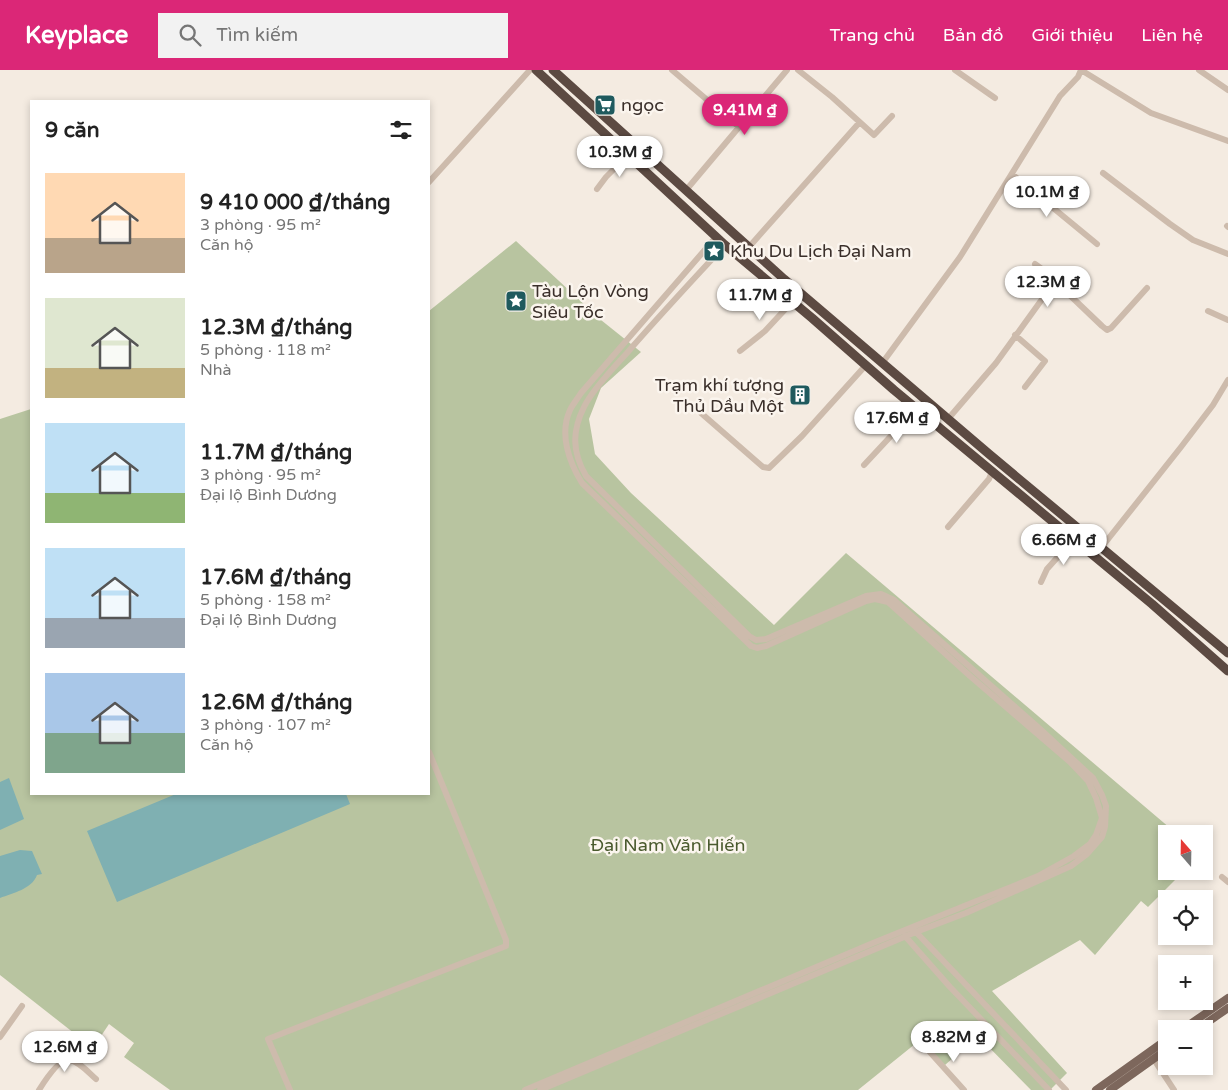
<!DOCTYPE html>
<html lang="vi">
<head>
<meta charset="utf-8">
<style>
	body { margin:0; font-family:"Varela Round",sans-serif; background:#f2f2f2; color:#222; height:100vh; display:flex; flex-direction:column; font-size:19px; white-space:nowrap }
	* { box-sizing:border-box; margin:0 }
	p { font-size:16px; color:#767676 }
	.icon { flex:none; width:28px; height:28px; fill:none; stroke:currentColor; stroke-width:2; stroke-linecap:round; stroke-linejoin:round }
	.map { position:relative; flex:1; overflow:hidden }
	.side { position:absolute; left:30px; top:30px; width:400px; height:695px; display:flex; flex-direction:column; background:#fff; border-radius:0px; box-shadow:0 2px 8px #0003 }
	.side>* { flex:none }
	.needle { width:32px; rotate:340deg }
	.controls { position:absolute; left:1158px; top:755px; display:grid; gap:10px }
	.controls a { display:grid; place-items:center; width:55px; height:55px; border-radius:0px; background:#fff; box-shadow:0 2px 8px #0003; font-size:25px }
	.price { position:absolute; translate:-50% -42px; padding:0 11px; border-radius:18px; background:#fff; color:#222; font-size:16px; line-height:32px; filter:drop-shadow(0 1px 2px #0008) }
	.price::after { content:''; position:absolute; left:50%; top:30px; width:15px; height:11px; margin-left:-8px; background:inherit; clip-path:polygon(0 0,100% 0,50% 100%) }
	.price.active { background:#db2777; color:#fff }
	ul { padding:0; list-style:none }
	li { display:flex; align-items:center; gap:15px; height:125px; padding:0 15px }
	li span { display:grid; place-items:center; flex:none; width:140px; height:100px; border-radius:0px; color:#555 }
	li>.icon { margin-inline-start:auto }
	span .icon { width:60px; height:60px; fill:#fffc; stroke-width:1 }
	li b { font-size:21px }
	h2 { display:flex; justify-content:space-between; align-items:center; height:60px; padding:0 15px; font-size:21px }
	header { display:flex; align-items:center; gap:30px; box-sizing:border-box; height:70px; padding:0 25px; background:#db2777; color:#fff }
	header strong { font-size:24px }
	nav { display:flex; gap:28px; margin-inline-start:auto; font-size:18px }
	.search { width:350px; height:45px; background:#f2f2f2; display:flex; align-items:center; gap:12px; box-sizing:border-box; padding:0 18px; border-radius:0px; color:#767676; font-size:19px }
	.map>svg:first-child { display:block }
	.green { fill:#b8c4a0 }
	.water { fill:#7fb0b2 }
	.lines { fill:none; stroke-linecap:round; stroke-linejoin:round }
	.minor { stroke:#cdbbac; stroke-width:6 }
	.major { stroke:#7d675c; stroke-width:8 }
	.highway { stroke:#5c4a42; stroke-width:9 }
	.labels { text-anchor:middle; dominant-baseline:central; stroke-width:5; stroke-linejoin:round; paint-order:stroke }
	.poi-label { font-size:18px; fill:#3b302b; stroke:#fbf5ee; text-anchor:start }
	.park-label { font-size:18px; fill:#4a5a2e; stroke:#fbf5ee }
</style>
</head>
<body>
<header>
<strong>Keyplace</strong>
<div class="search"><svg class="icon" aria-label="search" viewBox="0 0 24 24"><circle cx="10" cy="10" r="6"/><path d="M15 15l6 6"/></svg>Tìm kiếm</div>
<nav><a>Trang chủ</a><a>Bản đồ</a><a>Giới thiệu</a><a>Liên hệ</a></nav>
</header>
<div class="map">
<svg width="1228" height="1020" viewBox="0 0 1228 1020">
	<rect width="100%" height="100%" fill="#f4ebe1"/>
	<path class="green" d="M516,171L601,250L641,282L601,318L589,349L595,384L631,423L774,555L846,483L1177,764H1166V801H1184L1148,837L1141,831L1095,885L1080,870L992,921L1067,1003L1050,1020H1031L978,966L945,995L920,970L858,1020H170L124,987L134,973L109,954L93,978L0,905V349L31,339V724H429V241Z"/>
	<path class="water" d="M9,708L24,749L0,760V712Z
		M176,724H346L350,734L117,832L87,761Z
		M20,780L32,781L42,804L37,805C32,819 13,823 0,828V786Z"/>
	<g class="lines">
		<path class="minor" d="M672,0L739,57
			M798,0L832,27L874,65L892,46
			M955,0L995,28
			M1081,0L1151,43L1228,71
			M1199,0L1228,20
			M1103,103L1170,154L1193,170L1228,184
			M1012,104L1097,174
			M429,112L530,0
			M597,119L606,107L628,85
			M687,119L787,0
			M1227,156L1228,157
			M749,177L859,53
			M1035,194L1050,205L1055,212
			M1208,241L1228,250
			M1015,265L1045,291L1025,317
			M740,281L765,261L792,232
			M883,292L960,187L1060,26L1078,7L1081,0
			M701,343L763,397L769,398L802,366L866,295
			M948,349L996,293L1053,214L1057,213L1102,256L1107,260L1111,258L1147,218
			M864,395L916,339
			M948,457L989,409L992,402
			M1101,478L1181,377L1213,335L1228,310
			M1041,512L1047,499L1073,470
			M1222,807L1228,812
			M914,860L1066,1020
			M905,866L950,917L1049,1020
			M0,967L22,936
			M928,980L964,1020
			M1153,988L1174,1020
			M39,1020C44,1012 59,988 69,990C79,991 89,1003 96,1009
			M290,1020L268,969L506,876V870L429,682
			M525,1020L873,873L1038,806L1074,786L1090,774L1096,765L1102,748L1096,728L1088,711L1070,692L970,606L888,532L875,529L866,531L766,576L757,578L751,576L582,413C569,392 559,364 570,340C573,334 578,328 581,323L716,167
			M540,1020L916,862L966,843L1071,796L1087,784L1102,767L1105,757L1106,736L1102,725L1093,708L1039,658L894,530L881,524L866,526L766,569L756,570L749,566L586,406C572,382 572,361 584,337C592,320 614,297 627,283C659,246 692,211 725,175"/>
		<path class="major" d="M1183,959L1228,928
			M1198,959L1228,938
			M1096,1020L1166,970
			M1110,1020L1166,980"/>
		<path class="highway" d="M536,0L725,175L812,248L894,320L1152,534L1228,601
			M553,0L784,209L989,384L1228,583"/>
	</g>
	<defs>
		<g id="supermarket-square" transform="scale(1.125)"><rect x="-9" y="-9" width="18" height="18" rx="4" fill="#1f5a5e" stroke="#fbf5ee"/><path d="M-6-5.5h2.5l.6 2H6L4.5 2H-2.5L-4.4-4H-6ZM-1.5 3.2a1.3 1.3 0 1 0 .1 0ZM3 3.2a1.3 1.3 0 1 0 .1 0Z" fill="#fff"/></g>
		<g id="sight-square" transform="scale(1.125)"><rect x="-9" y="-9" width="18" height="18" rx="4" fill="#1f5a5e" stroke="#fbf5ee"/><path d="M0-6L1.8-2.2L6-1.7L2.9 1.2L3.7 5.4L0 3.3L-3.7 5.4L-2.9 1.2L-6-1.7L-1.8-2.2Z" fill="#fff"/></g>
		<g id="building-square" transform="scale(1.125)"><rect x="-9" y="-9" width="18" height="18" rx="4" fill="#1f5a5e" stroke="#fbf5ee"/><path d="M-4-6H4V6H1V3H-1V6H-4ZM-2.5-4.3h1.7v1.8h-1.7ZM.8-4.3h1.7v1.8H.8ZM-2.5-1h1.7V.8h-1.7ZM.8-1h1.7V.8H.8Z" fill="#fff"/></g>
	</defs>
	<g fill-rule="evenodd">
		<use href="#supermarket-square" x="605" y="35"/>
		<use href="#sight-square" x="714" y="181"/>
		<use href="#sight-square" x="516" y="231"/>
		<use href="#building-square" x="800" y="325"/>
	</g>
	<g class="labels">
		<g class="poi-label">
			<text x="621" y="35">ngọc</text>
			<text x="730" y="181">Khu Du Lịch Đại Nam</text>
			<text x="532" y="221">Tàu Lộn Vòng<tspan x="532" dy="21">Siêu Tốc</tspan></text>
			<text x="784" y="315" text-anchor="end">Trạm khí tượng<tspan x="784" dy="21">Thủ Dầu Một</tspan></text>
		</g>
		<g class="park-label">
			<text x="668" y="775">Đại Nam Văn Hiến</text>
		</g>
	</g>
</svg>
<div class="controls">
<a><svg class="needle" viewBox="-14 -14 28 28"><path d="M0-13l5 13h-10z" fill="#e53935"/><path d="M0 13l5-13h-10z" fill="#767676"/></svg></a>
<a><svg class="icon" aria-label="locate" viewBox="0 0 24 24"><circle cx="12" cy="12" r="6"/><path d="M12 2v4M12 18v4M2 12h4M18 12h4"/></svg></a>
<a>+</a>
<a>−</a>
</div>
<b class="price active" style="left:745px;top:66px">9.41M ₫</b>
<b class="price" style="left:620px;top:108px">10.3M ₫</b>
<b class="price" style="left:1047px;top:148px">10.1M ₫</b>
<b class="price" style="left:1048px;top:238px">12.3M ₫</b>
<b class="price" style="left:760px;top:251px">11.7M ₫</b>
<b class="price" style="left:897px;top:374px">17.6M ₫</b>
<b class="price" style="left:1064px;top:496px">6.66M ₫</b>
<b class="price" style="left:954px;top:993px">8.82M ₫</b>
<b class="price" style="left:65px;top:1003px">12.6M ₫</b>
<section class="side">
<h2>9 căn<svg class="icon" aria-label="filters" viewBox="0 0 24 24"><path d="M4 7h16M4 17h16"/><circle cx="9" cy="7" r="2"/><circle cx="15" cy="17" r="2"/></svg></h2>
<ul>
<li><span style="background:linear-gradient(#ffd9b3 65%,#b9a48a 0)"><svg class="icon" aria-label="home" viewBox="0 0 24 24"><path d="M3 11l9-7 9 7M6 9v11h12V9"/></svg></span><div><b>9 410 000 ₫/tháng</b><p>3 phòng · 95 m²</p><p>Căn hộ</p></div></li>
<li><span style="background:linear-gradient(#dfe7d0 70%,#c2b280 0)"><svg class="icon" aria-label="home" viewBox="0 0 24 24"><path d="M3 11l9-7 9 7M6 9v11h12V9"/></svg></span><div><b>12.3M ₫/tháng</b><p>5 phòng · 118 m²</p><p>Nhà</p></div></li>
<li><span style="background:linear-gradient(#bfe0f5 70%,#8fb573 0)"><svg class="icon" aria-label="home" viewBox="0 0 24 24"><path d="M3 11l9-7 9 7M6 9v11h12V9"/></svg></span><div><b>11.7M ₫/tháng</b><p>3 phòng · 95 m²</p><p>Đại lộ Bình Dương</p></div></li>
<li><span style="background:linear-gradient(#bfe0f5 70%,#9aa5b1 0)"><svg class="icon" aria-label="home" viewBox="0 0 24 24"><path d="M3 11l9-7 9 7M6 9v11h12V9"/></svg></span><div><b>17.6M ₫/tháng</b><p>5 phòng · 158 m²</p><p>Đại lộ Bình Dương</p></div></li>
<li><span style="background:linear-gradient(#a9c7e8 60%,#7fa58c 0)"><svg class="icon" aria-label="home" viewBox="0 0 24 24"><path d="M3 11l9-7 9 7M6 9v11h12V9"/></svg></span><div><b>12.6M ₫/tháng</b><p>3 phòng · 107 m²</p><p>Căn hộ</p></div></li>
</ul>
</section>
</div>
</body>
</html>
